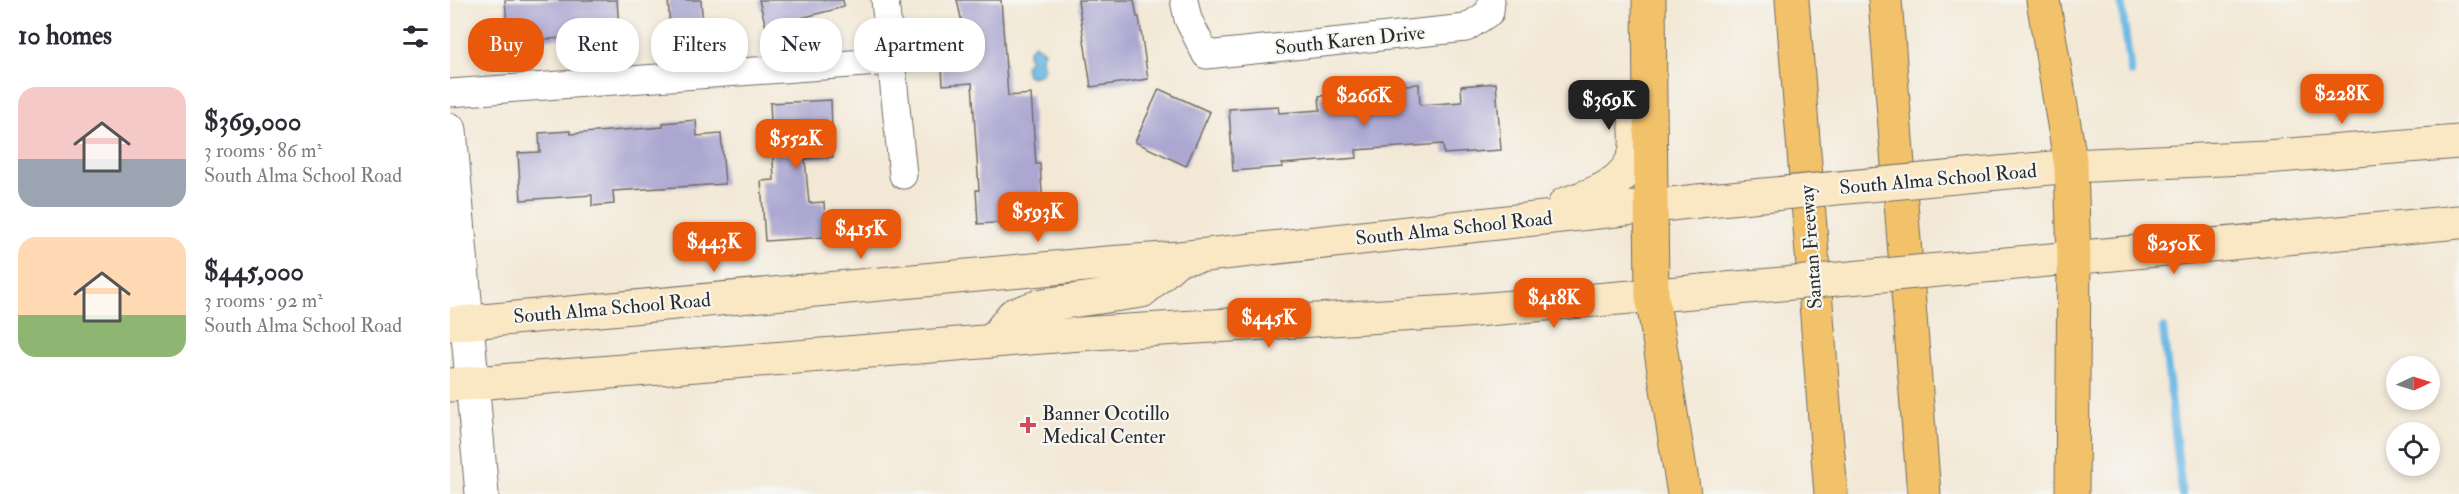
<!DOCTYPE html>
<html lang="en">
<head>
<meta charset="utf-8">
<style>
	body { margin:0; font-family:"IM FELL Double Pica",serif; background:#f7f7f7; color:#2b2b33; height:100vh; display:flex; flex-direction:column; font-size:22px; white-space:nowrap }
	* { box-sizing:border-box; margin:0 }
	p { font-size:20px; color:#7c7c81 }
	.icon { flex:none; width:33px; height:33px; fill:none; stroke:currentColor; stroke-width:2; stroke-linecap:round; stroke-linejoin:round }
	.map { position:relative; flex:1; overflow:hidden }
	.drawer { display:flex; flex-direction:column; background:#fff; width:450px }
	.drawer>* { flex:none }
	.banner { position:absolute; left:18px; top:18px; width:570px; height:54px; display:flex; gap:12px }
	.needle { width:39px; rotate:86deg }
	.fabs { position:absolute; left:1936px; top:356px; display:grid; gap:12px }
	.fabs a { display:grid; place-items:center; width:54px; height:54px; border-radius:50%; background:#fff; box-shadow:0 3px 9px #0003; font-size:30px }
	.price { position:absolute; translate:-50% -51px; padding:0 14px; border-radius:12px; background:#ea580c; color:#fff; font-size:20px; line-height:39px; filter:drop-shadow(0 2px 3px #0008) }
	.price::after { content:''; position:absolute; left:50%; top:36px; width:18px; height:14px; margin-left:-9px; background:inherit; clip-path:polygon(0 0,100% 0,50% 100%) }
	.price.on { background:#222; color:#fff }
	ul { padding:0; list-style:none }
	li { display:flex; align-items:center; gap:18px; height:150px; padding:0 18px }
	li span { display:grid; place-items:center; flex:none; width:168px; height:120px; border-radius:18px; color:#555 }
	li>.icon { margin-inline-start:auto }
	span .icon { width:72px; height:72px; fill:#fffc; stroke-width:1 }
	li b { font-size:26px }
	h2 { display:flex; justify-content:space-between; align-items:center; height:72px; padding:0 18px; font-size:26px }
	.tag { padding:0 21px; border-radius:24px; background:#fff; box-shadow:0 3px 9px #0003; font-size:21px; line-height:54px }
	.tag.on { background:#ea580c; color:#fff }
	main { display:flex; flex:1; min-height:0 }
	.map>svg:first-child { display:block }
	.water { fill:#6bb8e5; stroke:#4b7288; stroke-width:1.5 }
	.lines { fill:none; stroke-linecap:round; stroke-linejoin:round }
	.stream { stroke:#6bb8e5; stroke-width:8 }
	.building { fill:#aca7d1 }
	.minor-casing { stroke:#716d66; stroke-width:29 }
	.tertiary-casing { stroke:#716d66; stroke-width:35 }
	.secondary-casing { stroke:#716d66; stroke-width:35 }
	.motorway-casing { stroke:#716d66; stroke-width:35 }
	.minor { stroke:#fff; stroke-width:27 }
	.tertiary { stroke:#fff; stroke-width:33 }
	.secondary { stroke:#fae7c3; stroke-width:33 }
	.motorway { stroke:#f2c26a; stroke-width:33 }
	.secondary-bridge-casing { stroke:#716d66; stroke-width:35; stroke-linecap:butt }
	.secondary-bridge { stroke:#fae7c3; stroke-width:33 }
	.poi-dot { fill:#d1495b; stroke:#f6f6f2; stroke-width:2 }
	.labels { text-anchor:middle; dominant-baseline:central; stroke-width:4.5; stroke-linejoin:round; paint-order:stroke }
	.street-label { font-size:20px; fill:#2b2b2b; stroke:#f6f6f2 }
	.poi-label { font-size:20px; fill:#2b2b2b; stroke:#f6f6f2; text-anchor:start }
</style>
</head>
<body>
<main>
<section class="drawer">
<h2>10 homes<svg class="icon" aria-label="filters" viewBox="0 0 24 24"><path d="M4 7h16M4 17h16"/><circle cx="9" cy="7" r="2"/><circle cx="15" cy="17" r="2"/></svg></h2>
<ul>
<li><span style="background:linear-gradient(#f6c9c9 60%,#9aa5b1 0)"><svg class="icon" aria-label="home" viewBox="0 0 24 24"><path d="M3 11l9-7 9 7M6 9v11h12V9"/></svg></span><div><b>$369,000</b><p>3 rooms · 86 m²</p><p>South Alma School Road</p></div></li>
<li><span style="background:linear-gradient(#ffd9b3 65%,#8fb573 0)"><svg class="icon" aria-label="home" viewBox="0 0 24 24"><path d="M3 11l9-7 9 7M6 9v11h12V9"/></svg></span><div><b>$445,000</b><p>3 rooms · 92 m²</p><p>South Alma School Road</p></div></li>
</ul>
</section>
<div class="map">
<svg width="2009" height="494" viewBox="0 0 2009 494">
	<rect width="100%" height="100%" fill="#f6f6f2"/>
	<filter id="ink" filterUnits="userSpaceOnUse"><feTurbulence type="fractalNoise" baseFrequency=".0167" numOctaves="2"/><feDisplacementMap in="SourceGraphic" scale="12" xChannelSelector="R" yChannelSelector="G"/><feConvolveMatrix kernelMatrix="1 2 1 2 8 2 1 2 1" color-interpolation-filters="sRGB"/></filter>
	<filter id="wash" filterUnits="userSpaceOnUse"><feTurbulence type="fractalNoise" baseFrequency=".008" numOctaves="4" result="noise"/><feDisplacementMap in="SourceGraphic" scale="24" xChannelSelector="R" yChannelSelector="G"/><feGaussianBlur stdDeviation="1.35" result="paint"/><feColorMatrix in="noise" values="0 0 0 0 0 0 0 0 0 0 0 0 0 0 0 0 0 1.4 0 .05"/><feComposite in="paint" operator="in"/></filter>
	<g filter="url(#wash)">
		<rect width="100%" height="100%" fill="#f3e8d5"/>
		<path class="water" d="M584,44L594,51L591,59L594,68L591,74L582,77L577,75L575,66L579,61L578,51Z"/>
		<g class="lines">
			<path class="stream" d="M1671,0L1681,73
				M1713,328L1732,494"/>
		</g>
		<g id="blocks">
			<path class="building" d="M55,0H167L169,30L114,34V38L83,40L82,23L57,25Z
				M218,0H251L253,26L220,28Z
				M309,0H393L394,7L316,27Z
				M507,0H551L558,96L581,94L586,164H590L594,220L528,224L526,190H529L522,83L493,85L491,50L508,49L507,28L513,27Z
				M628,0H684L687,17H689L698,79L641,87Z
				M1046,83L1051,150L994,154L993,144L906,150L907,158L832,164L833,167L783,171L779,109L828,106L829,113L870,110L869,96L912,93V88L969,84L970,105L1012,102L1011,86Z
				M709,89L760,112L736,166L685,142Z
				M381,100L383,157L355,159L359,203L374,202L376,237L315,241L311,181L324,180L320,103Z
				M246,120L247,136L271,134L275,184L163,191L164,204L142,206V195L71,200L68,153L90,152L89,133L120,131V134L213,127V123Z"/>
		</g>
	</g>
	<g filter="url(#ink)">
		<use href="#blocks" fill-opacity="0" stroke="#716d66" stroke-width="1.5"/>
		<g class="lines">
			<g class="minor-casing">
				<path id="minor" d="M435,0L453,175
					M734,0L738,19L756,55L1016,28L1040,12L1041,0
					M0,93L442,61"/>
			</g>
			<g class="tertiary-casing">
				<path id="tertiary" d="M0,130L32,494"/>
			</g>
			<g class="secondary-casing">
				<path id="secondary" d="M1570,171L1621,166L1815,157L2009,142
					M1115,204C1142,195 1176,185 1185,153C1188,140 1185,123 1185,110
					M1545,265L2009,222
					M0,324L657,263L729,258L1248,201
					M543,341L563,315L593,305L692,291L729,258
					M0,385L643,333L1002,312L1253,291"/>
			</g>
			<g class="motorway-casing">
				<path id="motorway" d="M1199,0L1202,296L1234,494
					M1342,0L1381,494
					M1435,0L1474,494
					M1593,0L1621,166L1624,259L1622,494"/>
			</g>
			<use href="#minor" class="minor"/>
			<use href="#tertiary" class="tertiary"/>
			<use href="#secondary" class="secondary"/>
			<use href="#motorway" class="motorway"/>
			<g class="secondary-bridge-casing">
				<path id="secondary-bridge" d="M1248,201L1570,171
					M1253,291L1545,265"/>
			</g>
			<use href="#secondary-bridge" class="secondary-bridge"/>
		</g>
	</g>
	<path class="poi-dot" d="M575 416h6v6h6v6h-6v6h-6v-6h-6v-6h6z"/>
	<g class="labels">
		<g class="street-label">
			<text transform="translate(900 40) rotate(-6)">South Karen Drive</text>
			<text transform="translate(1488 179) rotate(-5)">South Alma School Road</text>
			<text transform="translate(1004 228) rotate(-6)">South Alma School Road</text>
			<text transform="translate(1361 247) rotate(-94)">Santan Freeway</text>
			<text transform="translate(162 308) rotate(-5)">South Alma School Road</text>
		</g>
		<g class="poi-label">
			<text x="592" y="413">Banner Ocotillo<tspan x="592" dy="23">Medical Center</tspan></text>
		</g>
	</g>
</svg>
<div class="fabs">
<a><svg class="needle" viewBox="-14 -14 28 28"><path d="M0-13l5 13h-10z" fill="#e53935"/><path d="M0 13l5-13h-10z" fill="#7c7c81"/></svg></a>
<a><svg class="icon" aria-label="locate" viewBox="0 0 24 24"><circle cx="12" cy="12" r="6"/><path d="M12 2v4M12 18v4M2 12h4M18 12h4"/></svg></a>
</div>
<b class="price" style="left:1892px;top:125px">$228K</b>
<b class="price" style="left:914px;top:127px">$266K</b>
<b class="price on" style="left:1159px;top:131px">$369K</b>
<b class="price" style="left:346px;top:170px">$552K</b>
<b class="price" style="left:588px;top:243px">$593K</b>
<b class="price" style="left:411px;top:260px">$415K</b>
<b class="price" style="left:264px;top:273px">$443K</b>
<b class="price" style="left:1724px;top:275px">$250K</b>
<b class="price" style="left:1104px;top:329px">$418K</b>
<b class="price" style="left:819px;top:349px">$445K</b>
<div class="banner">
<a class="tag on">Buy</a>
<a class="tag">Rent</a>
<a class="tag">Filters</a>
<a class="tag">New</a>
<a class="tag">Apartment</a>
</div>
</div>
</main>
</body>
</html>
